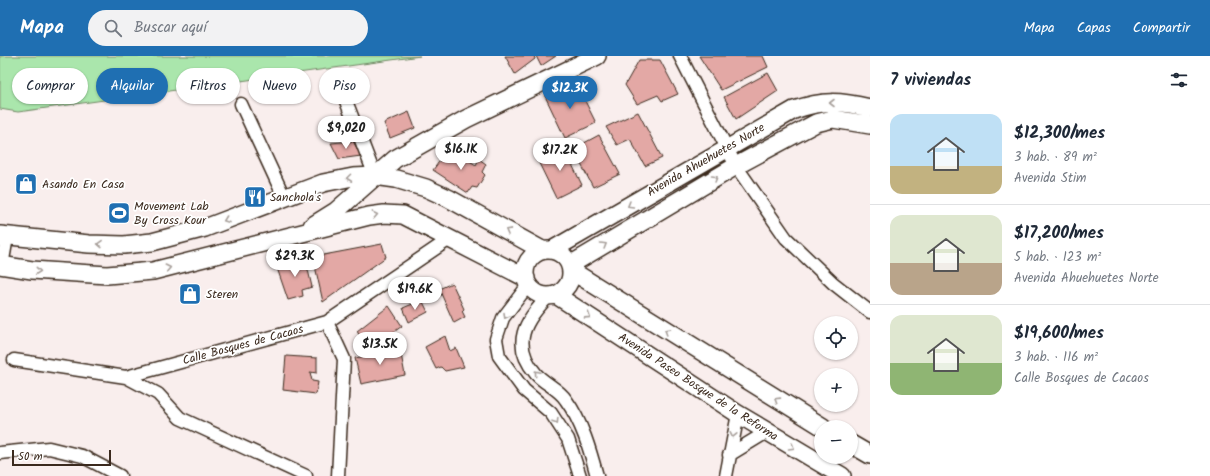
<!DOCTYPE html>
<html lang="es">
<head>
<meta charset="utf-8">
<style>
	body { margin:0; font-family:Kalam,sans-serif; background:#f2f2f3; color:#1f2937; height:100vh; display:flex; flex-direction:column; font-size:15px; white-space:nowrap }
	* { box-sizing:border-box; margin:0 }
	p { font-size:13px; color:#747a83 }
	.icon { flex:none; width:22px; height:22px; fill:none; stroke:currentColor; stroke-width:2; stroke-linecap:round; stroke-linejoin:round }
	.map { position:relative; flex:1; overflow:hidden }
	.panel { display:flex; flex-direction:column; background:#fff; width:340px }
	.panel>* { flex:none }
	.top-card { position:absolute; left:12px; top:12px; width:380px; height:36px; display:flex; gap:8px }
	.fabs { position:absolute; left:814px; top:260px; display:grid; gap:8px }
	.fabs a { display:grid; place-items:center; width:44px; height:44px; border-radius:50%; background:#fff; box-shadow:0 1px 3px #0004; font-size:20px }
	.scale { position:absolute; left:12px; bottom:10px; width:99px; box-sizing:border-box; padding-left:4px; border:2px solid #3b2a1e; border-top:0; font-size:11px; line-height:14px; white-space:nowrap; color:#3b2a1e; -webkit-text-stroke:3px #fff; paint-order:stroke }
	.price { position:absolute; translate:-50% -34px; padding:0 9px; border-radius:14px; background:#fff; color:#222; font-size:13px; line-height:26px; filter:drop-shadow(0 1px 2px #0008) }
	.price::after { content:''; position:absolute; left:50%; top:24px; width:12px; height:9px; margin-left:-6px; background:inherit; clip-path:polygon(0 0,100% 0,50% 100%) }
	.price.selected { background:#1f6fb2; color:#fff }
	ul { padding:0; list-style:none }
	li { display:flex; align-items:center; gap:12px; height:100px; padding:0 20px }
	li+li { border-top:1px solid #e0e1e3 }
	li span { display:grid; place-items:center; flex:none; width:112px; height:80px; border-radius:12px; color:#555 }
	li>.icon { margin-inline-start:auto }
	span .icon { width:48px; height:48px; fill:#fffc; stroke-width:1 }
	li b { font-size:17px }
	h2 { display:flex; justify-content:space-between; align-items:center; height:48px; padding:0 20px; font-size:17px }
	.chip { padding:0 14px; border-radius:18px; background:#fff; box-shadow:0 1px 3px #0004; font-size:14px; line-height:36px }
	.chip.selected { background:#1f6fb2; color:#fff }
	header { display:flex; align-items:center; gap:24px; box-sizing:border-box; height:56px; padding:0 20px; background:#1f6fb2; color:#fff }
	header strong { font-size:19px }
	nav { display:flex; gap:22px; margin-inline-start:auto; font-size:14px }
	.search { width:280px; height:36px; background:#f2f2f3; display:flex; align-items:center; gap:10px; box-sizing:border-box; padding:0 14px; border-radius:22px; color:#747a83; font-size:15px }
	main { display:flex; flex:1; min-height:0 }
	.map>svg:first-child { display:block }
	.green { fill:#aae6ac; stroke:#728865 }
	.building { fill:#e3a8a5; stroke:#3b2a1e }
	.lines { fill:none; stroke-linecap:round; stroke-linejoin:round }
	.street-casing { stroke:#3b2a1e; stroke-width:15 }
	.secondary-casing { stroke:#3b2a1e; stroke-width:20 }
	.street { stroke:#fff; stroke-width:12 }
	.secondary { stroke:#fff; stroke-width:17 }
	.oneway { stroke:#a79f9a }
	.labels { text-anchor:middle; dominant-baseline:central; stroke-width:3.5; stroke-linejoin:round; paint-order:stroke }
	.street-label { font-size:12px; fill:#3b2a1e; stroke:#fff }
	.poi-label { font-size:12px; fill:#3b2a1e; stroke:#fff; text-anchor:start }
</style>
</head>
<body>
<header>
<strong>Mapa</strong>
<div class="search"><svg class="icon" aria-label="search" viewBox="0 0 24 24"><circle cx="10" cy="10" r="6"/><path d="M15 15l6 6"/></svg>Buscar aquí</div>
<nav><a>Mapa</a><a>Capas</a><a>Compartir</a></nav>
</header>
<main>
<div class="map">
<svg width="870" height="420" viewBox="0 0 870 420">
	<rect width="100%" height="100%" fill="#f9eeed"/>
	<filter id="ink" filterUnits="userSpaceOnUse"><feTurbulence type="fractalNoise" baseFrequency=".025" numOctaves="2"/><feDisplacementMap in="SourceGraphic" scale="8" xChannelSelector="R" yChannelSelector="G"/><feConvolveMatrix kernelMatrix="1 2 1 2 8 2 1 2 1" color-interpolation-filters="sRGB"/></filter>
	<g filter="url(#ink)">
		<path class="green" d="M0,0H420L18,56L0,53Z"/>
		<path class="building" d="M505,0H534L535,3L515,18Z
			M536,0H556L541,10Z
			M699,0H763L768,11L721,34Z
			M639,4H660L678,38L662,45L658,39L637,48L625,29Z
			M768,17L778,35L736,63L724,41Z
			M575,25L596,67L565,82L545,40Z
			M409,56L415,72L390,82L384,67Z
			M638,56L662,102L645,110L630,83L617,89L606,71Z
			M599,79L620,118L593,131L573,93Z
			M353,85L361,100L339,103L331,87Z
			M563,90L582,129L556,142L537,103Z
			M449,92L476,109L479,103L486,108L482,116L485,119L477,132L472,131L468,137L433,114Z
			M382,188L386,201L323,246L313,201Z
			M305,201L312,231L302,234L303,240L288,244L276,209Z
			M452,227L464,253L462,255L465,261L454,267L439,233Z
			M422,244L428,256L409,266L403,252Z
			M389,250L402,270L383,284L386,289L369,297L357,275Z
			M445,280L450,295L456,292L464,311L445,315L441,311L436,313L425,291Z
			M400,293L405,319L361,328L355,302Z
			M286,300L317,302V317L310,316L312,325L318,326L316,338L283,334Z"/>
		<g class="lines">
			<g class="street-casing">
				<path id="street" d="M680,0L736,110L786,182L833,227L870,256
					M339,27L375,120
					M241,48L284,141
					M0,210H2L7,181
					M529,228L503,262L496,283L499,300L524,334L551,357L568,383L580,420
					M549,240C525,264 510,288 536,318C545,328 559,333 566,344C582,366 590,394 597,420
					M327,266L344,303L338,420
					M14,304L126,321L327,266L448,184
					M126,321L158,338L180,362L306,420
					M0,397L49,392L82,400L120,420
					M729,399L767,376
					M726,420L738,358"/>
			</g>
			<g class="secondary-casing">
				<path id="secondary" d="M312,170L336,155L395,103L466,63L597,0
					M0,179L89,188L124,189L152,186L205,172L323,127L353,121L375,120L396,123L426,132L448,142L542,194
					M552,194L794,54C823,44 840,45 870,52
					M525 217a23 23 0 1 1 46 0a23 23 0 1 1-46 0Z
					M0,209L32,214L107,219L153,215L369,160L384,158L403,159L526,222
					M570,209L736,110L816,67L833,63L870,69
					M572,215L823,371
					M556,239L738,358L842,420
					M851,388L870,399"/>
			</g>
			<use href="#street" class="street"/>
			<use href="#secondary" class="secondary"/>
		</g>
		<defs><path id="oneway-chevron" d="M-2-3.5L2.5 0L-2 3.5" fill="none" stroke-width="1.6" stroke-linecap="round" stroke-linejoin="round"/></defs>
		<g class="oneway">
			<use href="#oneway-chevron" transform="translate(832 47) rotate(180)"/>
			<use href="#oneway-chevron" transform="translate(349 122) rotate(173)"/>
			<use href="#oneway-chevron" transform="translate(715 122) rotate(-31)"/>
			<use href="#oneway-chevron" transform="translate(630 149) rotate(150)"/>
			<use href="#oneway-chevron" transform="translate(375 159) rotate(-11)"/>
			<use href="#oneway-chevron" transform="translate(226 164) rotate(160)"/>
			<use href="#oneway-chevron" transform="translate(508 175) rotate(-151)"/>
			<use href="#oneway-chevron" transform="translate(100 188) rotate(-178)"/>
			<use href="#oneway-chevron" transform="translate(604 189) rotate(-31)"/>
			<use href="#oneway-chevron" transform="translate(168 212) rotate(-12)"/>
			<use href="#oneway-chevron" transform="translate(38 215) rotate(5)"/>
			<use href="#oneway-chevron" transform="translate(506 260) rotate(121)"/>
			<use href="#oneway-chevron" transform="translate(588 260) rotate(33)"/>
			<use href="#oneway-chevron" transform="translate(667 275) rotate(-148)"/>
			<use href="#oneway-chevron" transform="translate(537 317) rotate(-131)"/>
			<use href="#oneway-chevron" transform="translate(777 344) rotate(-148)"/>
			<use href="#oneway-chevron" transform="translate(556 365) rotate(58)"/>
			<use href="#oneway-chevron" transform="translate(733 379) rotate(102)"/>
			<use href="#oneway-chevron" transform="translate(792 391) rotate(30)"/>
		</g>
	</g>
	<defs>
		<g id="shop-square" transform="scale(1.15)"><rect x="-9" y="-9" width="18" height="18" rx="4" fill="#1f6fb2" stroke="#fff"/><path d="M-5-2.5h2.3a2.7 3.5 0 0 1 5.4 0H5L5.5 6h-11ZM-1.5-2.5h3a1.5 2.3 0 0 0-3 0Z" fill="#fff"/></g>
		<g id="restaurant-square" transform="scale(1.15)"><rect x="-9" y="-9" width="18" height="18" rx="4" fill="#1f6fb2" stroke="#fff"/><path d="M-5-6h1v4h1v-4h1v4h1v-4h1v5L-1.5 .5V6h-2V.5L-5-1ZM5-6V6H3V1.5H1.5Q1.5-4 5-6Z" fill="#fff"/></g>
		<g id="stadium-square" transform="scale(1.15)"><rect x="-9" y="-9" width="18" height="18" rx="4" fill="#1f6fb2" stroke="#fff"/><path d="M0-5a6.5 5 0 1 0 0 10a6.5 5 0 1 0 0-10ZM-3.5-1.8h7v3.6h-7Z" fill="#fff"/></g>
	</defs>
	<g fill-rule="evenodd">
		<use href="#shop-square" x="26" y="128"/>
		<use href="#restaurant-square" x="255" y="141"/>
		<use href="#stadium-square" x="119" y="157"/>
		<use href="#shop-square" x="190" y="238"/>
	</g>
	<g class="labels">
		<g class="street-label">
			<text transform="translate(706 104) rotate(-30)">Avenida Ahuehuetes Norte</text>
			<text transform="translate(243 289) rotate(-15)">Calle Bosques de Cacaos</text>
			<text transform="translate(698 331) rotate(33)">Avenida Paseo Bosque de la Reforma</text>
		</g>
		<g class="poi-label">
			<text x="42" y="128">Asando En Casa</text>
			<text x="270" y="141">Sanchola's</text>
			<text x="134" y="150">Movement Lab<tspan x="134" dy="14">By Cross Kour</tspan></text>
			<text x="206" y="238">Steren</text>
		</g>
	</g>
</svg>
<div class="fabs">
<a><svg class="icon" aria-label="locate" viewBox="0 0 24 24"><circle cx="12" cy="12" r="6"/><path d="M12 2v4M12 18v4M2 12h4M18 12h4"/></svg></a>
<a>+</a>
<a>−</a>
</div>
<div class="scale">50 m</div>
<b class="price selected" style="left:570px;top:54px">$12.3K</b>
<b class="price" style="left:346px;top:94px">$9,020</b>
<b class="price" style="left:461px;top:115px">$16.1K</b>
<b class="price" style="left:560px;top:116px">$17.2K</b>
<b class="price" style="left:295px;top:222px">$29.3K</b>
<b class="price" style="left:415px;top:255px">$19.6K</b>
<b class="price" style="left:380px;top:310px">$13.5K</b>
<div class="top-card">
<a class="chip">Comprar</a>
<a class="chip selected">Alquilar</a>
<a class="chip">Filtros</a>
<a class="chip">Nuevo</a>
<a class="chip">Piso</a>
</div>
</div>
<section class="panel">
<h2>7 viviendas<svg class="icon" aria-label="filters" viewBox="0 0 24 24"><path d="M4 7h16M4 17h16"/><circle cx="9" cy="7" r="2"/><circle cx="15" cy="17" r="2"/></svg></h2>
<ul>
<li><span style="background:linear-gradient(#bfe0f5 65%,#c2b280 0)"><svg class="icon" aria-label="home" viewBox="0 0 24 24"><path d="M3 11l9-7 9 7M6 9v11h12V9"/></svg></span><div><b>$12,300/mes</b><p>3 hab. · 89 m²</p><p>Avenida Stim</p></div></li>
<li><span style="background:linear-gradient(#dfe7d0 60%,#b9a48a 0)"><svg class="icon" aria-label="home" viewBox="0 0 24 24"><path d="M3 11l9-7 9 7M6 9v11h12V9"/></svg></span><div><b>$17,200/mes</b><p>5 hab. · 123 m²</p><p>Avenida Ahuehuetes Norte</p></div></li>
<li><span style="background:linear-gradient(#dfe7d0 60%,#8fb573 0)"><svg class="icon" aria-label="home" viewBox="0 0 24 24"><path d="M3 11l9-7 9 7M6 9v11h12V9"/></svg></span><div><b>$19,600/mes</b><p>3 hab. · 116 m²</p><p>Calle Bosques de Cacaos</p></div></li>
</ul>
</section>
</main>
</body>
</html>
